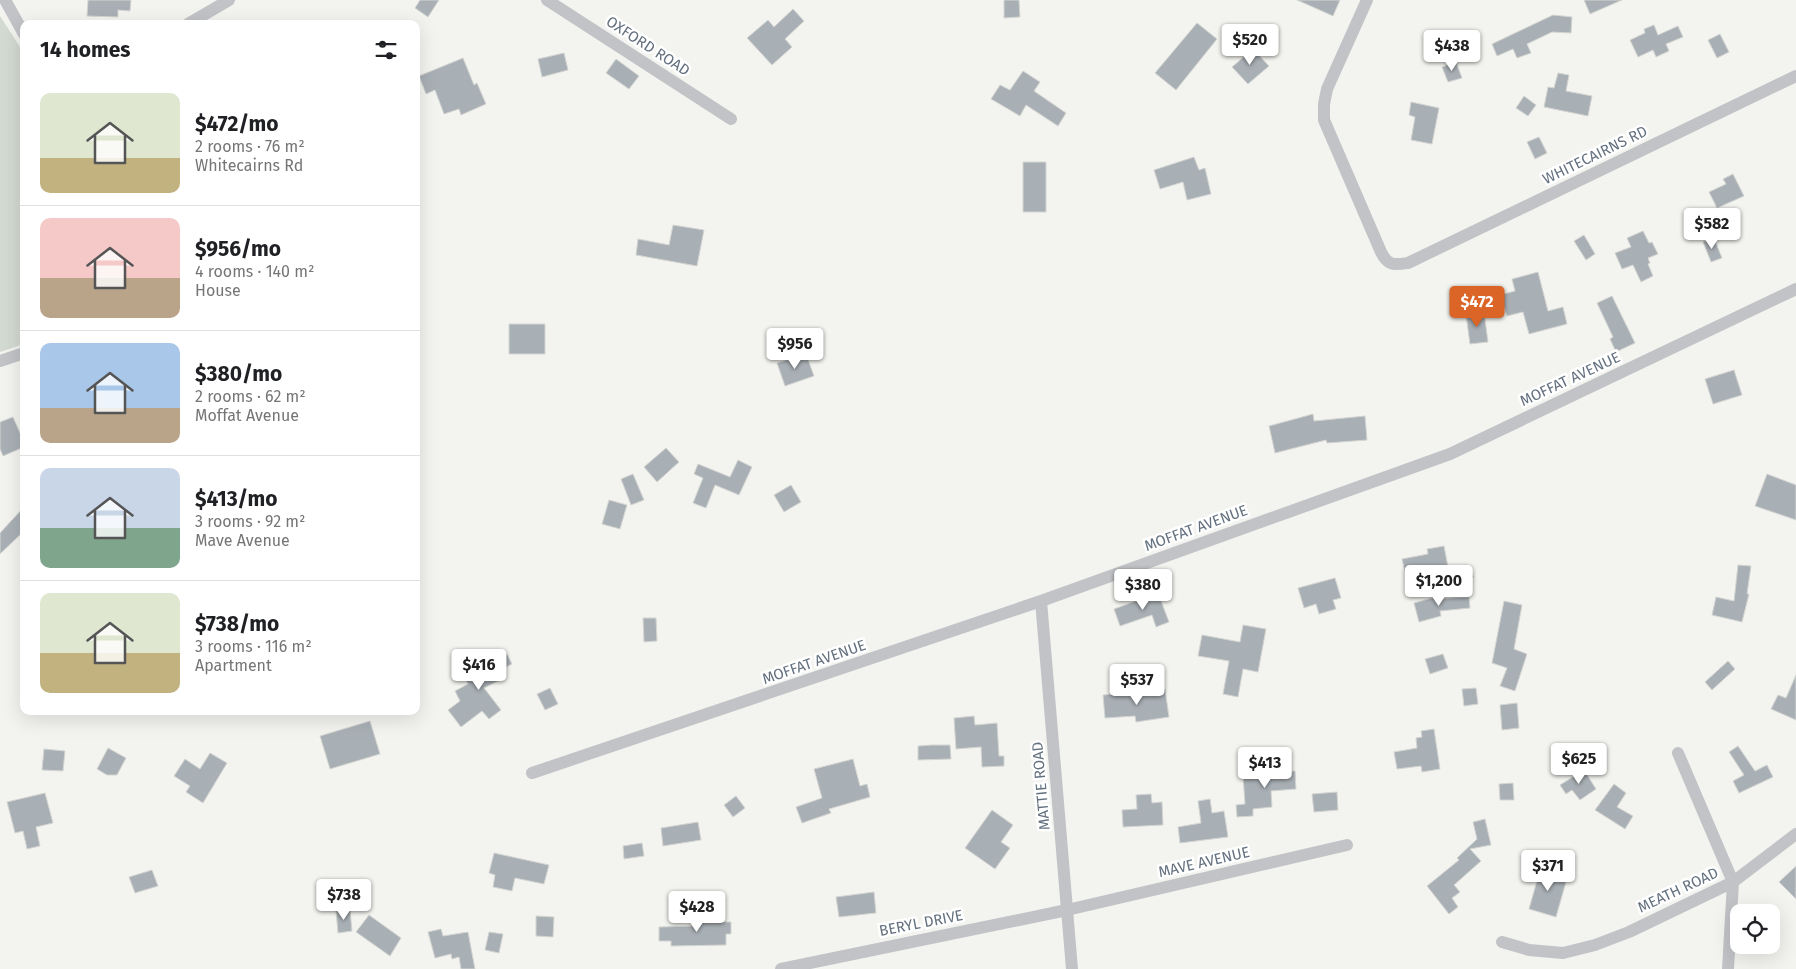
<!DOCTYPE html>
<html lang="en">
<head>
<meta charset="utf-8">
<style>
	body { margin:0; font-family:"Fira Sans",sans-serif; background:#f2f2f2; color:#202124; height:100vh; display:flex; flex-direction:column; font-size:19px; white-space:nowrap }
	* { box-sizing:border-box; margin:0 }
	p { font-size:16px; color:#757577 }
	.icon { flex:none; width:28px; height:28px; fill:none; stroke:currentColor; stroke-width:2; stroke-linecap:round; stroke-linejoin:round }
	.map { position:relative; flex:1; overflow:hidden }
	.side { position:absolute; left:20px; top:20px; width:400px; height:695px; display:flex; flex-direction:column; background:#fff; border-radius:10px; box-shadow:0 5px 20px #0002 }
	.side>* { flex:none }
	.controls { position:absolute; left:1730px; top:904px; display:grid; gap:10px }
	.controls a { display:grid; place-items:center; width:50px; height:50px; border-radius:10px; background:#fff; box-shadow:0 5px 20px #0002; font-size:25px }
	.price { position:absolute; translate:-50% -42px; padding:0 11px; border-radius:5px; background:#fff; color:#222; font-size:16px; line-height:32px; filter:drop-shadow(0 1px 2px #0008) }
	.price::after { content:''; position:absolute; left:50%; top:30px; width:15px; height:11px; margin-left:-8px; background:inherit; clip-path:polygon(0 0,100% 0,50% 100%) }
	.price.on { background:#db6427; color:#fff }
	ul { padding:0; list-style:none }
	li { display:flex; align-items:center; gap:15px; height:125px; padding:0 20px }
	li+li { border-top:1px solid #e0e0e0 }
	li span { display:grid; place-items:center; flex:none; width:140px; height:100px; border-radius:10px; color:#555 }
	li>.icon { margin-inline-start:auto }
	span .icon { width:60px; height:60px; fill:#fffc; stroke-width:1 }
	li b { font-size:21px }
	h2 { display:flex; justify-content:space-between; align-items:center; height:60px; padding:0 20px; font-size:21px }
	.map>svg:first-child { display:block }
	.green { fill:#d3dad1 }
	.building { fill:#a9b0b5; stroke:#d4d5d2 }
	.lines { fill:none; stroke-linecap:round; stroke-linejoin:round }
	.street { stroke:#c1c3c7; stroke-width:12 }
	.labels { text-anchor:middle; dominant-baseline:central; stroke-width:5; stroke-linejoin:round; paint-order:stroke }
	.street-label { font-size:15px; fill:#63707f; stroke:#fff }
</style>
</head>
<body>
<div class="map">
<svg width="1796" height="969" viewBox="0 0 1796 969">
	<rect width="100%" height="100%" fill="#f3f4ef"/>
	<path class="green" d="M0,16L24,53V344L0,352Z"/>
	<path class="building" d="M88,0H131L130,11L118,10V17L87,16Z
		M420,0H439L428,17L415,8Z
		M1004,0H1019L1020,17L1004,18Z
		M1297,0H1340L1333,16Z
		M1584,0H1622L1590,14Z
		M793,9L804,21L785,39L792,47L772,65L747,38L768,20L774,27Z
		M1553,15L1572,17L1571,33L1552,32L1527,44L1531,53L1517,58L1513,49L1497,56L1492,44Z
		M1197,23L1217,39L1176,90L1155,73Z
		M1654,25L1658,35L1678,26L1683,37L1666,44L1669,51L1656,57L1653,50L1638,57L1630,40L1645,33L1644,29Z
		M1720,34L1729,52L1717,58L1708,40Z
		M1253,49L1269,66L1248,84L1232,67Z
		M564,53L568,70L542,77L538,59Z
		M463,58L474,85L477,83L486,104L461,115L459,109L444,114L435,90L426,94L419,76Z
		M616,59L639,76L629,89L606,73Z
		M1456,62L1462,78L1448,82L1442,67Z
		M1023,71L1040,82L1034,91L1066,113L1058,126L1026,105L1020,116L991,99L1000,85L1010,90Z
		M1558,73L1569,75L1566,91L1592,96L1588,116L1544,107L1548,87L1554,88Z
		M1524,96L1536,105L1528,116L1516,108Z
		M1411,102L1439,108L1432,144L1411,140L1415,117L1409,115Z
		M1539,137L1547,153L1535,159L1527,142Z
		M1194,157L1199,170L1205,168L1211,194L1187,200L1183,182L1160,189L1154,170Z
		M1023,162H1046V212H1023Z
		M1733,174L1744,196L1717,208L1709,192L1726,184L1723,179Z
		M673,225L704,230L697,266L636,255L638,239L669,245Z
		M1643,231L1649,243L1652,242L1658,254L1648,258L1650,263L1648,264L1653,276L1641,282L1633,265L1622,269L1615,253L1631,247L1627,238Z
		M1584,235L1595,254L1586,260L1574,241Z
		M1714,238L1722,258L1711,262L1703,242Z
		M1538,272L1548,311L1563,307L1567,324L1529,334L1523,312L1507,316L1500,295L1515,291L1512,279Z
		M1612,296L1635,343L1616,352L1610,339L1613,337L1597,303Z
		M1484,312L1488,342L1470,344L1466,315Z
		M509,324H545V354H509Z
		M806,354L814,376L785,386L777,363Z
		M1734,370L1742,395L1713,404L1705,379Z
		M1313,414L1314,421L1365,416L1367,440L1327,443L1326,440L1275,453L1269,426Z
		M13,417L24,442V447L3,456L0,449V422Z
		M666,448L679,462L657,482L644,467Z
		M738,460L752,467L739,495L715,485L706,508L693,503L703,478L694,474L698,464L730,477Z
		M633,474L644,500L631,505L621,479Z
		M1767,474L1796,485V520L1755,506Z
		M791,485L801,502L784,512L774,495Z
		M609,500L627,505L620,529L602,524Z
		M24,507V531L0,554V533Z
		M1444,546L1449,572L1429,575L1428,571L1420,572V569L1405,572L1402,559L1428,554L1427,549Z
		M1465,565L1474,577L1464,584L1455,571Z
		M1738,565L1751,566L1747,594H1749L1742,622L1712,615L1716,597L1734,601Z
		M1335,578L1341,598L1333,600L1336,609L1319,614L1316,604L1304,608L1298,588Z
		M1158,593L1169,622L1156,627L1152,615L1120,626L1114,609Z
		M1436,597V599L1469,597L1470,608L1440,611L1441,616L1419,622L1414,603Z
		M1504,601L1522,605L1514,649L1527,654L1515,691L1500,686L1507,668L1492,663Z
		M643,618H656L657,641L644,642Z
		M1243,625L1266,629L1258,672L1243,669L1238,697L1223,694L1229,661L1198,656L1202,635L1240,642Z
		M507,654L512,664L498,671L502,679L484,688L501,710L489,719L482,711L461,727L448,710L460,701L455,691L468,684L461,671L491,658L492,661Z
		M1443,654L1448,668L1430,674L1425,659Z
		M1728,661L1735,669L1712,690L1705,682Z
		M1796,675V720L1771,709L1778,695L1786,698Z
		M550,688L558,704L545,710L537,694Z
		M1476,688L1478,704L1464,706L1462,689Z
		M1165,689L1169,717L1136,722L1135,716L1105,718L1103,695L1126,693L1127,695Z
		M1517,703L1519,728L1502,730L1500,705Z
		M974,716L975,725L997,723L999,756H1004V766L982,767L981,747L956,749L954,718Z
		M370,721L380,754L330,769L320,736Z
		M1434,729L1440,769L1422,772L1421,766L1397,769L1394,752L1417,748L1416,738L1422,737L1421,731Z
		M932,745H950L951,759L918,760V746Z
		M1738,746L1755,771L1767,765L1773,777L1739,793L1733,781L1744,775L1729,752Z
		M108,748L126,758L117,775H107L97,769Z
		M44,749L65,751L63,771L42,770Z
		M210,753L227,763L203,803L186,792L190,786L174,776L185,759L200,769Z
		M853,759L860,786L867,784L870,797L829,809L831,813L802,823L796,807L822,798L814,769Z
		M1285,763L1286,772L1295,771L1296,789L1271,791L1272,807L1253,809V816L1237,817L1236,805L1245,804L1243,776L1272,774L1271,765Z
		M1584,770L1596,789L1580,800L1572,790L1566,794L1560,785Z
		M1513,783L1514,800H1500L1499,784Z
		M1614,784L1626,793L1617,807L1633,816L1625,829L1595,810Z
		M1337,792L1338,810L1314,812L1312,794Z
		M45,793L53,823L36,827L40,846L27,849L23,831L15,833L7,802Z
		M1151,794L1152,803L1162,802L1163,825L1123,827L1122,810L1137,809L1136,795Z
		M736,796L745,808L733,817L724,805Z
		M1210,799L1212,813L1224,811L1228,837L1180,843L1178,827L1201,823L1198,801Z
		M992,810L1013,825L1001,842L1010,848L995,869L965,848Z
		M1485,819L1491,845L1470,849L1481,861L1454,885L1460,892L1452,898L1458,907L1449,914L1427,886L1459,860L1457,858L1477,839L1473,822Z
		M698,822L701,840L663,846L661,828Z
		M642,843L644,856L624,859L623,846Z
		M494,853L549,865L544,884L515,878L512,891L493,887L495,875L489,873Z
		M1542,863L1558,868L1555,879L1566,882L1556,917L1529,909Z
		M1796,866V899L1779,882Z
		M152,870L158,886L135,893L129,877Z
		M874,892L876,913L839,917L836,897Z
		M350,910L352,931L338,933L336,911Z
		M711,913V922H731V934H726V945L671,946V941H659V927L695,926L694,914Z
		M369,915L401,938L390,956L356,932Z
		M536,916L554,917L553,937L536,936Z
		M441,929L443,936L468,932L475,969H461L459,957L452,959L451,954L435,958L428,932Z
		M489,932L503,934L499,953L485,950Z"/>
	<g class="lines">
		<path class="street" d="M5,0L24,34
			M547,0L731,119
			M1367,0L1327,89L1324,104V120L1381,252C1388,266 1393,265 1408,263L1796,76
			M188,24L229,0
			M0,361L24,353
			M1041,601L1072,969
			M532,773L1041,601L1450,454L1796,289
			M1502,942L1529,950L1563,953L1595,945L1629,932L1733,882L1678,753
			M781,969L1067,910L1347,845
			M1728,969L1733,882L1796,834"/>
	</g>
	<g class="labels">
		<g class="street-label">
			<text transform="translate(648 46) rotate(33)">OXFORD ROAD</text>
			<text transform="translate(1595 155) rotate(-26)">WHITECAIRNS RD</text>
			<text transform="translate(1570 379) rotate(-25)">MOFFAT AVENUE</text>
			<text transform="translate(1196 528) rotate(-20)">MOFFAT AVENUE</text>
			<text transform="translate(814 662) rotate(-19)">MOFFAT AVENUE</text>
			<text transform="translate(1041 786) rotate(-95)">MATTIE ROAD</text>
			<text transform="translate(1204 862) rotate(-13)">MAVE AVENUE</text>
			<text transform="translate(1678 890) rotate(-25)">MEATH ROAD</text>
			<text transform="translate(921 923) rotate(-11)">BERYL DRIVE</text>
		</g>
	</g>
</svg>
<div class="controls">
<a><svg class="icon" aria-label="locate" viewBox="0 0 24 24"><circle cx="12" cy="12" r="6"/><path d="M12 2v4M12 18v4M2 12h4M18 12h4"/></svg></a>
</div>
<b class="price" style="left:1250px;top:66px">$520</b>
<b class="price" style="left:1452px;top:72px">$438</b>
<b class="price" style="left:1712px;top:250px">$582</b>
<b class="price on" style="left:1477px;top:328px">$472</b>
<b class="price" style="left:795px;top:370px">$956</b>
<b class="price" style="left:1439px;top:607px">$1,200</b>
<b class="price" style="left:1143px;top:611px">$380</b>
<b class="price" style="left:479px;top:691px">$416</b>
<b class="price" style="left:1137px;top:706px">$537</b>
<b class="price" style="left:1579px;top:785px">$625</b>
<b class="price" style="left:1265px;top:789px">$413</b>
<b class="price" style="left:1548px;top:892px">$371</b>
<b class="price" style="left:344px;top:921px">$738</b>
<b class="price" style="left:697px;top:933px">$428</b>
<section class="side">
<h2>14 homes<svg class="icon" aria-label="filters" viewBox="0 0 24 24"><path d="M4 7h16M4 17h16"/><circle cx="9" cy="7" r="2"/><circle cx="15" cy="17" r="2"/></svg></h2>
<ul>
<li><span style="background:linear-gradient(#dfe7d0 65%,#c2b280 0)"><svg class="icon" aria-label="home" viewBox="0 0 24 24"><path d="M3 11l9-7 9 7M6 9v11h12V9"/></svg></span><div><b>$472/mo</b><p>2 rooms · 76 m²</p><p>Whitecairns Rd</p></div></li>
<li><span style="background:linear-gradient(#f6c9c9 60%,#b9a48a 0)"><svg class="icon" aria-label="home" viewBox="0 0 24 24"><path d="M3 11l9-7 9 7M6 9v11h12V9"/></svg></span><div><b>$956/mo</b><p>4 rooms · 140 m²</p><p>House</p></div></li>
<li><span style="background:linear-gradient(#a9c7e8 65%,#b9a48a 0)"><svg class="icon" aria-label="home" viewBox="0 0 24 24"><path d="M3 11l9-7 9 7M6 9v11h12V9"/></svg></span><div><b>$380/mo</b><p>2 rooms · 62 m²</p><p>Moffat Avenue</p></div></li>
<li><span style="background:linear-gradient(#c9d6e8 60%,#7fa58c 0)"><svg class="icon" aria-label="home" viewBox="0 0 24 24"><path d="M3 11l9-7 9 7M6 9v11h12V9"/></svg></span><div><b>$413/mo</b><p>3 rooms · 92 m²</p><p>Mave Avenue</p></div></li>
<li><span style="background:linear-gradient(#dfe7d0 60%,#c2b280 0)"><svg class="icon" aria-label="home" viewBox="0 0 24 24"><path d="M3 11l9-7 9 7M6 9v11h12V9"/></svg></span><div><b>$738/mo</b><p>3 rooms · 116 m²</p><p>Apartment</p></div></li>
</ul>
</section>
</div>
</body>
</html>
